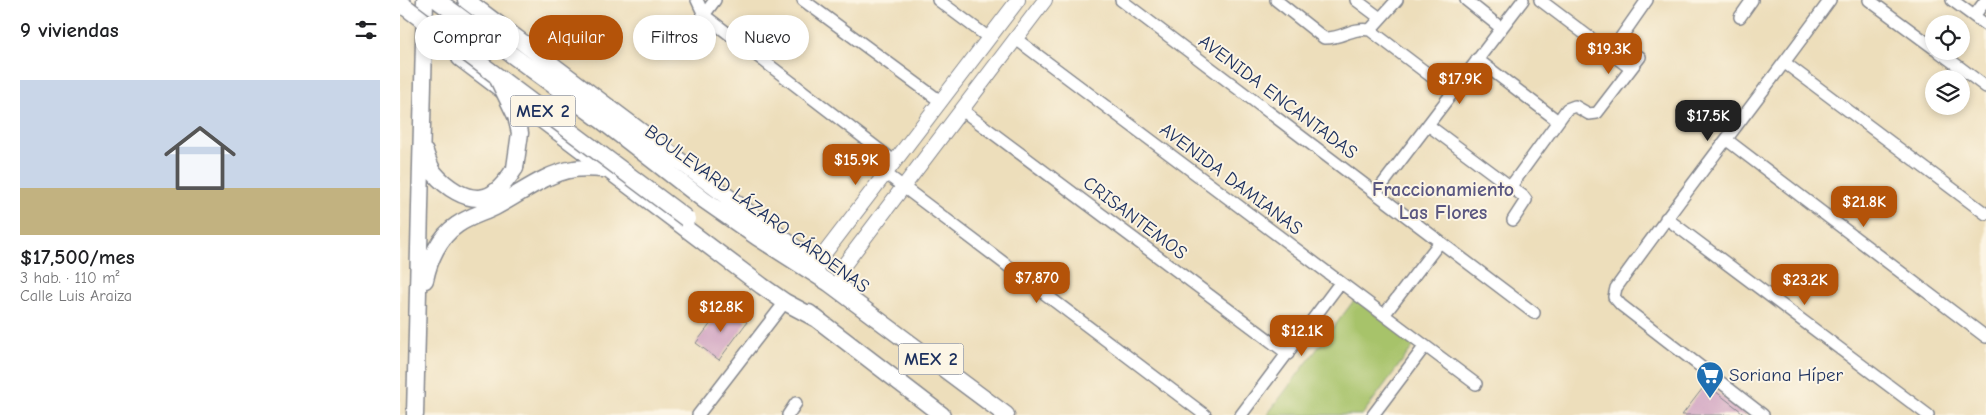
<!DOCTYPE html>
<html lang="es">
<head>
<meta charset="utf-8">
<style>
	body { margin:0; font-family:"Comic Neue",sans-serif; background:#f6f6f6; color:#202124; height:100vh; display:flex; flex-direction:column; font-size:19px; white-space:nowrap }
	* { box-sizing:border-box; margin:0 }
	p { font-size:16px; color:#757577 }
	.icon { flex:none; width:28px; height:28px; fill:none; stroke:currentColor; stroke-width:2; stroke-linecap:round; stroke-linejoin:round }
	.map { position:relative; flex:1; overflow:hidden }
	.sheet { display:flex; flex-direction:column; background:#fff; width:400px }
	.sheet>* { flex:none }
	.banner { position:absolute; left:15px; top:15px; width:475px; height:45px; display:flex; gap:10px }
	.tools { position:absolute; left:1525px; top:15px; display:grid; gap:10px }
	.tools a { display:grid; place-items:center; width:45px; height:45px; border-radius:50%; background:#fff; box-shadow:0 2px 8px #0003; font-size:25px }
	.price { position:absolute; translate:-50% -42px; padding:0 11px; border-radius:10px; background:#b45309; color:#fff; font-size:16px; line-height:32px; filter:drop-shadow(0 1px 2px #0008) }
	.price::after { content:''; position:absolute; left:50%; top:30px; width:15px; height:11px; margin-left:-8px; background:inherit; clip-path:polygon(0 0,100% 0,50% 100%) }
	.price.current { background:#222; color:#fff }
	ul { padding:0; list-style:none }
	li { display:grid; align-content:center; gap:10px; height:265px; padding:0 20px }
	li span { display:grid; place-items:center; height:155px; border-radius:0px; color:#555 }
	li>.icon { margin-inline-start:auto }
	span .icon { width:90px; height:90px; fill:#fffc; stroke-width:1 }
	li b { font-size:21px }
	h2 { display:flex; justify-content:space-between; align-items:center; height:60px; padding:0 20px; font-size:21px }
	.pill { padding:0 18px; border-radius:22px; background:#fff; box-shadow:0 2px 8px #0003; font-size:18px; line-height:45px }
	.pill.current { background:#b45309; color:#fff }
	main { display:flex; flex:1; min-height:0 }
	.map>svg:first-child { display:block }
	.green { fill:#a7c36a; stroke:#617964 }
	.building { fill:#d0a2c1 }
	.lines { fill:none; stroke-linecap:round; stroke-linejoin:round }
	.minor-casing { stroke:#84868c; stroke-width:14 }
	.major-casing { stroke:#84868c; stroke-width:16 }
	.highway-casing { stroke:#84868c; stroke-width:19 }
	.minor { stroke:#fff; stroke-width:11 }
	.major { stroke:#fff; stroke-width:14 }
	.highway { stroke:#fff; stroke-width:16 }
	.highway-bridge-casing { stroke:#84868c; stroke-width:19; stroke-linecap:butt }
	.highway-bridge { stroke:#fff; stroke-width:16 }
	.labels { text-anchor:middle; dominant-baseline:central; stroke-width:4; stroke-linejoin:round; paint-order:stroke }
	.shield { fill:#fcf5e5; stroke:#5e6a86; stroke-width:1 }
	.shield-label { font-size:18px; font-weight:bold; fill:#1b2f5e }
	.street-label { font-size:19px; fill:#1b2f5e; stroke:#fcf5e5 }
	.poi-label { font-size:19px; fill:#1b2f5e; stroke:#fcf5e5; text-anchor:start }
	.neighbourhood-label { font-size:20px; font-weight:bold; fill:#5a5781; stroke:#fcf5e5 }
</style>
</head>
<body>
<main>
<section class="sheet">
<h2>9 viviendas<svg class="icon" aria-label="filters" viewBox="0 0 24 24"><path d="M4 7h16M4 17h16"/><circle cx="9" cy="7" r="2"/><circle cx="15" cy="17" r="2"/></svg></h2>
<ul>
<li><span style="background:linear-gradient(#c9d6e8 70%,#c2b280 0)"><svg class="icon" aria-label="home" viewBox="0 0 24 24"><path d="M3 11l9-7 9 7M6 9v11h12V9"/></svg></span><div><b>$17,500/mes</b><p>3 hab. · 110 m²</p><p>Calle Luis Araiza</p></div></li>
</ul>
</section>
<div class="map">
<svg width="1586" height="415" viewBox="0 0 1586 415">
	<rect width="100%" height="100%" fill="#fcf5e5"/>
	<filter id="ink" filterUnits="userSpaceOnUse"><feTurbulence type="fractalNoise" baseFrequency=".02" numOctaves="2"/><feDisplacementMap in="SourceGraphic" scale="10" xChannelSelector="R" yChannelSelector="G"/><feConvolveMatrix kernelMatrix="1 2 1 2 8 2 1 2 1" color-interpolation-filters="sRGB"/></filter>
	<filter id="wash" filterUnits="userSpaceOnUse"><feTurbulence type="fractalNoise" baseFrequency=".0096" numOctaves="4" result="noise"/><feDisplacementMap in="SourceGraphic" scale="20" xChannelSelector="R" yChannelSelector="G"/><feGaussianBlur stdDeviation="1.12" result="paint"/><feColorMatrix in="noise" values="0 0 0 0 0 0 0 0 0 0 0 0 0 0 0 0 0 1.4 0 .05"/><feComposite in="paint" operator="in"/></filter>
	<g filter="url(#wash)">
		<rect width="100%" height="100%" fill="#eddebb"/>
		<path class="green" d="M955,299L1015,344L962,415H867Z"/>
		<g id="blocks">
			<path class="building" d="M324,306L347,322L319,360L296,343Z
				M1306,384L1346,415H1282Z"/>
		</g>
	</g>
	<g filter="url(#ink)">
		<use href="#blocks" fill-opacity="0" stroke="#84868c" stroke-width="1"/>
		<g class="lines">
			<g class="minor-casing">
				<path id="minor" d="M297,0L304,15L494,161
					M403,0L540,101
					M538,0L589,38
					M721,0L1134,313
					M876,0L924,38C943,39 950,27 970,30L1053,93
					M956,0L980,18
					M1066,0L1101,28
					M1140,0L1230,68
					M1469,0L1534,48
					M1552,0L1586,25
					M304,15L315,0
					M1574,16L1586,0
					M1340,17L1352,0
					M970,30L997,0
					M616,39L1076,384
					M1538,51L1586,87
					M1210,53L1247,0
					M1077,59L1158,121
					M1385,63L1586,214
					M562,110L888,354
					M1028,125L1123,196L1126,200L1113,220
					M1327,140L1586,337
					M485,173L805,415
					M1111,186L1167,109L1175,106L1189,114L1197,113L1240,57
					M976,193L1123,0
					M1266,218L1528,415
					M984,315L1040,242
					M298,415L385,302
					M388,415L396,403
					M841,415L940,283
					M973,415L1025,346
					M1363,415L1221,305L1214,297L1216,288C1286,190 1360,97 1430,0"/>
			</g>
			<g class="major-casing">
				<path id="major" d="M417,263L618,0
					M451,297L440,283L441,269L645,0"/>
			</g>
			<g class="highway-casing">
				<path id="highway" d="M37,0L201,120L304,200L357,237L429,283L606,415
					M66,0L418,265
					M60,58L362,286L385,302L417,319
					M25,152C27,158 30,167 34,173C45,186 66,202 85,197C97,194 108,179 115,168
					M25,280C29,260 39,237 57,225C68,217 83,213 95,207C122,193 144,174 174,169C184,167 195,169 205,169
					M409,313L542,415
					M15,415L25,0"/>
			</g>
			<use href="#minor" class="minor"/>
			<use href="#major" class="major"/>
			<use href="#highway" class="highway"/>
			<g class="highway-bridge-casing">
				<path id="highway-bridge" d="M0,3L287,219
					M98,79L116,116L120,133L115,168"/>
			</g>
			<use href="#highway-bridge" class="highway-bridge"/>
		</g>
	</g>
	<defs>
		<g id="supermarket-pin" transform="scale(1.4375)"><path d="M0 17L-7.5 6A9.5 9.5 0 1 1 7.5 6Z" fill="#1f6fb2" stroke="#fcf5e5"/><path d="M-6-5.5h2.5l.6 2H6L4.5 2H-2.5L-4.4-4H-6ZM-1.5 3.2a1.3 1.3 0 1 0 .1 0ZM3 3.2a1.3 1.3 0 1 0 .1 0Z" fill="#fff"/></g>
	</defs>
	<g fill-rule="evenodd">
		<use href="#supermarket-pin" x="1310" y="375"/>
	</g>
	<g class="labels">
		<g class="shield">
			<rect x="110.5" y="95.5" width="65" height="31" rx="4"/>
			<rect x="498.5" y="343.5" width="65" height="31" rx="4"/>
		</g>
		<g class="shield-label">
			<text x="143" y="111">MEX 2</text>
			<text x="531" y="359">MEX 2</text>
		</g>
		<g class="street-label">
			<text transform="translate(878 97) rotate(37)">AVENIDA ENCANTADAS</text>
			<text transform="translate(831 179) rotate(37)">AVENIDA DAMIANAS</text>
			<text transform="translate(357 209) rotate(36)">BOULEVARD LÁZARO CÁRDENAS</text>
			<text transform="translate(735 218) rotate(37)">CRISANTEMOS</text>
		</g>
		<g class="poi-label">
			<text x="1329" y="375">Soriana Híper</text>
		</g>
		<g class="neighbourhood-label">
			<text x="1043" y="189">Fraccionamiento<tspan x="1043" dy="23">Las Flores</tspan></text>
		</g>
	</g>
</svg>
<div class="tools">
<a><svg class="icon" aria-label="locate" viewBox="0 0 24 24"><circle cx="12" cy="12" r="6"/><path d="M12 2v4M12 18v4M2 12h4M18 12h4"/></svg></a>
<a><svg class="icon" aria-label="layers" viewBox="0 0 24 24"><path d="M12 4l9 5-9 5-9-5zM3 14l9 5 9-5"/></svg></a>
</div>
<b class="price" style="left:1209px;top:75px">$19.3K</b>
<b class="price" style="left:1060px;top:105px">$17.9K</b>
<b class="price current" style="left:1308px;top:142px">$17.5K</b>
<b class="price" style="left:456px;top:186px">$15.9K</b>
<b class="price" style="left:1464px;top:228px">$21.8K</b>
<b class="price" style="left:637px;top:304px">$7,870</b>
<b class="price" style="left:1405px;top:306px">$23.2K</b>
<b class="price" style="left:321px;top:333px">$12.8K</b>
<b class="price" style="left:902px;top:357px">$12.1K</b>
<div class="banner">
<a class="pill">Comprar</a>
<a class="pill current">Alquilar</a>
<a class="pill">Filtros</a>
<a class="pill">Nuevo</a>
</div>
</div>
</main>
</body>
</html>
